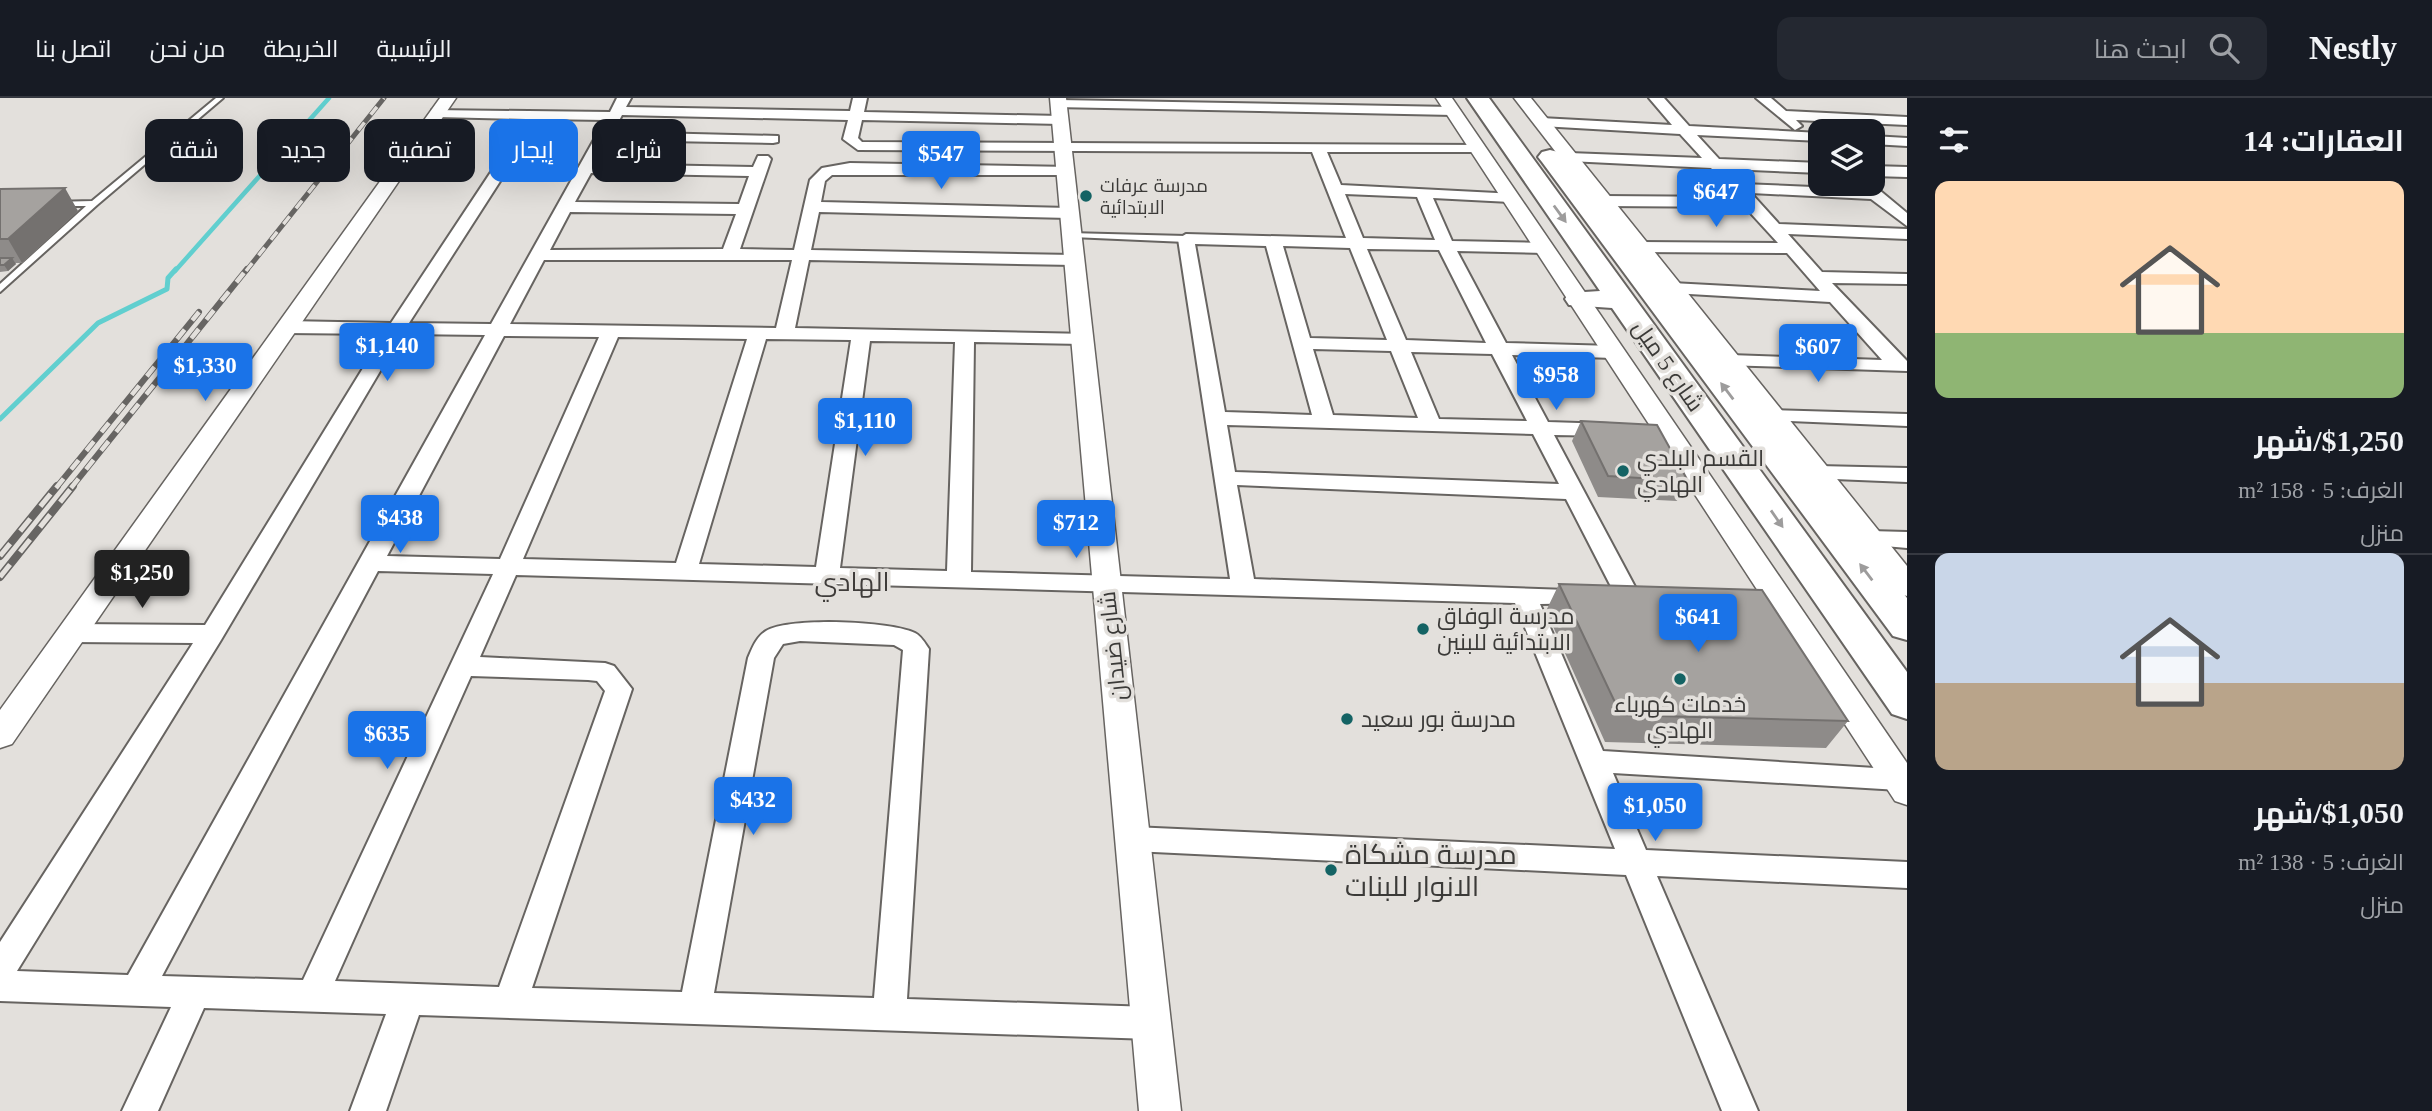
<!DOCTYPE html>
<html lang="ar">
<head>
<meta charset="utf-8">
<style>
	body { margin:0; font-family:"Times New Roman",Cairo,serif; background:#242831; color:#f1f3f6; direction:rtl; height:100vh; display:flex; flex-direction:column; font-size:26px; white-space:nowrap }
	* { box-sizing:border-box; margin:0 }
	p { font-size:23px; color:#9ea1a6 }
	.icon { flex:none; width:38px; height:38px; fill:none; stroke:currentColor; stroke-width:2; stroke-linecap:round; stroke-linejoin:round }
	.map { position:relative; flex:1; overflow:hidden; direction:ltr }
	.drawer { display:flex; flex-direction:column; background:#171b24; width:525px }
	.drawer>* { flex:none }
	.banner { position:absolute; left:21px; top:21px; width:665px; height:63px; direction:rtl; display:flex; gap:14px }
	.tools { position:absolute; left:1808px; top:21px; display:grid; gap:14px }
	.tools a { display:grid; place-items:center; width:77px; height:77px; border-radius:14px; background:#171b24; box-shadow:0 7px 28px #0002; font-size:35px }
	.price { position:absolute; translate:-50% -60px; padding:0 16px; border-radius:7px; background:#1a73e8; color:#fff; font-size:23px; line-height:46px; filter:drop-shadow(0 2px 4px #0008) }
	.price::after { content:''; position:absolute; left:50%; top:42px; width:21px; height:16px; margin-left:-10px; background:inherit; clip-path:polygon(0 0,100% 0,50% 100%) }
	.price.current { background:#222; color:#fff }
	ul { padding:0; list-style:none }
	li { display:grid; align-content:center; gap:14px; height:371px; padding:0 28px }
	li+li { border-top:2px solid #363941 }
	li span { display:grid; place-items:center; height:217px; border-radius:14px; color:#555 }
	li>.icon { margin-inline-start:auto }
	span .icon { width:126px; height:126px; fill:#fffc; stroke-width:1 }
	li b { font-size:30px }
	h2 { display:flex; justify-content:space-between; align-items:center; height:84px; padding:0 28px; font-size:30px }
	.chip { padding:0 24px; border-radius:14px; background:#171b24; box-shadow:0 7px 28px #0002; font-size:24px; line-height:63px }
	.chip.current { background:#1a73e8; color:#fff }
	header { display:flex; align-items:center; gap:42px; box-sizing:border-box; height:98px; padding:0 35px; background:#171b24; border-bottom:2px solid #363941 }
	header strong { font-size:33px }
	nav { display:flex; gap:38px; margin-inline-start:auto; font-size:24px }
	.search { width:490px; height:63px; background:#242831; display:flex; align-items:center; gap:18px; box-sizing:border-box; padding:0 24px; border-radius:14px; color:#9ea1a6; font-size:26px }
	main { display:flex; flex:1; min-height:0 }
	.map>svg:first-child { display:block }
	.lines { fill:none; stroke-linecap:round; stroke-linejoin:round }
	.stream-far1 { stroke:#61cfcf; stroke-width:4.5 }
	.stream { stroke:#61cfcf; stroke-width:5 }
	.service-casing { stroke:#676461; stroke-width:4 }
	.minor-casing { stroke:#676461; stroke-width:4 }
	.tertiary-casing { stroke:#676461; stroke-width:3 }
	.primary-casing { stroke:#676461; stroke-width:4 }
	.service { fill:#fff; fill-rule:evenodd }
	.minor { fill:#fff; fill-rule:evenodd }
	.tertiary { fill:#fff; fill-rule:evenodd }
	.primary { fill:#fff; fill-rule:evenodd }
	.rail-far2-casing { stroke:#676563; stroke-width:5 }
	.rail-far1-casing { stroke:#676563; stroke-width:6 }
	.rail-casing { stroke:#676563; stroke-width:8 }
	.rail-far2 { stroke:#e3e0dc; stroke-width:3.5; stroke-dasharray:10; stroke-linecap:butt }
	.rail-far1 { stroke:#e3e0dc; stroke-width:4.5; stroke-dasharray:12; stroke-linecap:butt }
	.rail { stroke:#e3e0dc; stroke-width:5; stroke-dasharray:16; stroke-linecap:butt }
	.wall { fill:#8e8b89 }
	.shaded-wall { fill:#74716f }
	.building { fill:#a5a29f; stroke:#74716f; stroke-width:2 }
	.oneway { fill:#9d9c9c }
	.poi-dot { fill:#146364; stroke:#e3e0dc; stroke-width:2.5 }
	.labels { text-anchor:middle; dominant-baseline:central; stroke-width:7; stroke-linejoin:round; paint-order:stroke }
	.far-poi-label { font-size:19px; fill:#3b3a38; stroke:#e3e0dc; text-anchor:start }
	.street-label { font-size:23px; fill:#3b3a38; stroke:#e3e0dc }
	.poi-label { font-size:23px; fill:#3b3a38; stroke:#e3e0dc; text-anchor:start }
	.quarter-label { font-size:26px; fill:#3f3c3a; stroke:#e3e0dc }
	.near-poi-label { font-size:28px; fill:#3b3a38; stroke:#e3e0dc; text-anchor:start }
</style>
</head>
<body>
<header>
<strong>Nestly</strong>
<div class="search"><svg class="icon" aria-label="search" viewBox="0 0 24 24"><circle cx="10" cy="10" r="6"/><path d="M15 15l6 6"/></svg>ابحث هنا</div>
<nav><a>الرئيسية</a><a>الخريطة</a><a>من نحن</a><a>اتصل بنا</a></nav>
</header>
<main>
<section class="drawer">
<h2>العقارات: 14<svg class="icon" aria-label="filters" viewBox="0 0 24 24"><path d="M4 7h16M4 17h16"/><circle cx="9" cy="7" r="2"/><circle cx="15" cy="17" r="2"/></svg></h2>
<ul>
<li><span style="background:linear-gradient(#ffd9b3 70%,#8fb573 0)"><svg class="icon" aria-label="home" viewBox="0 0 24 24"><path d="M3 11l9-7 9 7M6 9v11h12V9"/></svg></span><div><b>$1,250/شهر</b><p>الغرف: 5 · 158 m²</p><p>منزل</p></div></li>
<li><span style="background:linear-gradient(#c9d6e8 60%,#b9a48a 0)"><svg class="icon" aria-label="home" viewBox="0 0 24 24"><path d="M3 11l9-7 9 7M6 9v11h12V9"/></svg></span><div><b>$1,050/شهر</b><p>الغرف: 5 · 138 m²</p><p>منزل</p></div></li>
</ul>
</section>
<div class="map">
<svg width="1907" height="1013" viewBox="0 0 1907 1013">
	<rect width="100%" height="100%" fill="#e3e0dc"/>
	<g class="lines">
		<path class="stream-far1" d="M175,173L329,0"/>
		<path class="stream" d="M0,321L98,225L167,191L168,180L176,171"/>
		<g class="service-casing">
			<path id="service" d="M216,0H223L97,107L0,194V186L86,108H53V104L92,103Z
				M1069,135L1186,138L1190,141L1186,144L1072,139H1069Z"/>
		</g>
		<g class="minor-casing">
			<path id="minor" d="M617,0H631L626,9L850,13L853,0H867L864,14L1060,18L1067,22L1060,26L862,22L858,40L862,44L1482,47V53L1477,54H1327L1341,87L1516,96V102L1510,104L1433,100L1452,143L1544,145L1552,150L1544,155L1457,153L1506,245L1614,248L1624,254L1614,260L1512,257L1548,324L1610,326L1620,332L1610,338L1554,337L1641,500L1638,506L1629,508L1620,506L1566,401L1237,387L1254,481L1597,493L1600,499L1597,505L1540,506L1603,653L1907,672V690L1899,692L1613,675L1646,752L1907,764V790L1657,778L1758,1013H1722L1626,777L1133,753L1123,750L1118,741L1123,732L1133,729L1615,751L1515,505L516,477L480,559L605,565L614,568L632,591L532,890L682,894L748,560C752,551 756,539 766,533C789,519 890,523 915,535C921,538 925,545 929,551L907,901L1151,909L1163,914L1168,925L1163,936L1151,941L419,917L386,1013H350L386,916L204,910L158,1013H122L171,909L0,903V844L193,545L72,544L63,541L59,535L63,529L72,526L205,527L384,236L286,235L277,229L286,223L391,225L526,21L437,19L432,18V12L610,14ZM622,17L848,22L843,41L858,52L1312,54L1346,140L1186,136L1178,141L1230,481L971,474L974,244L1082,246L1089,244L1091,240L1089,236L795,230L809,162L1074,167L1083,162L1074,157L811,152L819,114L1069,120L1077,115L1069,110L821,104L825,83L832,77H1065L1070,75V69L850,65L822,70L810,82L794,152L740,151L771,61L768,58H758L753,69L596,66L608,42L773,45L778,44V38L613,34ZM540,21L605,22L491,226L409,225ZM591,75L749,78L739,106L575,104ZM1345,96L1417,99L1435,142L1363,140ZM570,114L736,116L723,151L550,152ZM1195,146L1266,148L1312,317L1225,314ZM1283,148L1350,150L1387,242L1310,240ZM1367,151L1439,152L1486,245L1406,242ZM544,162H792L776,230L510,226ZM402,236L485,237L128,877L17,873L221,542ZM504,238L599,239L500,461L387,458ZM618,239L747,241L676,465L523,461ZM766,241L851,242L816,469L699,466ZM870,243L955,244L947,473L840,470ZM1313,251L1391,253L1418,320L1333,317ZM1411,254L1492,256L1527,323L1439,321ZM1227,327L1533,336L1559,386L1235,374ZM378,473L493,476L303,882L162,878ZM800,543L894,547L903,552L874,900L714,895L774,560L783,546ZM471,578L588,582L597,583L605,593L499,889L335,883Z
				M1649,0H1664L1689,28L1820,35V43L1697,37L1719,61L1820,65V75L1728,71L1742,86L1859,91L1855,86H1872L1907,115V128L1871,101L1751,95L1779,126L1907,131V141L1788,136L1822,174L1907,176V186L1832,185L1907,263V273L1723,267L1720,263L1730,257L1882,262L1830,204L1672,195L1663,190L1672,185L1820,193L1787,155L1640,154L1632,149L1640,144L1778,145L1745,109L1603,108L1595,103L1603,98L1737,99L1711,70L1569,63L1562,59L1569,55L1702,60L1680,36L1541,28L1534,24L1541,20L1672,27Z
				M1756,0H1771L1786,13L1907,19V27L1796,22L1802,28L1795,32Z
				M1059,2L1453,9L1460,13L1453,17L1054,9L1052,6Z
				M1872,38L1907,40V48L1872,46Z
				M1872,68L1907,69V79L1872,78Z
				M1773,312L1907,316V328L1766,322L1763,318L1766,314Z
				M1818,368L1907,370V384L1810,380L1807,375L1810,370Z
				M1870,433L1907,434V450L1862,446L1858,441L1862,436Z"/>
		</g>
		<g class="tertiary-casing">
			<path id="tertiary" d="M440,0H456L12,646L0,650V612Z
				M1050,0H1066L1181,1013H1139Z
				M1436,0H1452L1907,665V707L1895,703Z
				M1514,0H1531L1907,468V498L1897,495Z"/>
		</g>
		<g class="primary-casing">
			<path id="primary" d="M1467,0H1489L1907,574V621L1892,616L1612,210L1569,207L1565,201L1569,195L1600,193Z
				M1550,52L1558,54L1907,500V542L1893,538L1542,64L1538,59L1542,54Z"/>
		</g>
		<use href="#service" class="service"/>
		<use href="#minor" class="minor"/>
		<use href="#tertiary" class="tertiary"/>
		<use href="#primary" class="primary"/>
		<g class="rail-far2-casing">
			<path id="rail-far2" d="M246,173L384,0"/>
		</g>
		<g class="rail-far1-casing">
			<path id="rail-far1" d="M56,390L199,214
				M71,390L247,171"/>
		</g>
		<g class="rail-casing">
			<path id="rail" d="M0,458L57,388
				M0,479L73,388"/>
		</g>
		<use href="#rail-far2" class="rail-far2"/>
		<use href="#rail-far1" class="rail-far1"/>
		<use href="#rail" class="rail"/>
	</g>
	<path class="wall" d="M0,91L78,113L22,165H15L16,166L8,173L0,174Z
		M1581,323L1688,383L1677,403L1598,399L1572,343Z
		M1559,486L1848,623L1826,650L1605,644L1546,513Z"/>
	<path class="shaded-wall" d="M65,90L78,113L22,165L8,141Z
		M12,160L16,166L8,173L4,167Z"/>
	<path class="building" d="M65,90L8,141H0V91Z
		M0,160H12L4,167H0Z
		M1581,323L1657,327L1688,383L1608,378Z
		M1559,486L1762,492L1848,623L1621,617Z"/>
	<defs><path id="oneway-solid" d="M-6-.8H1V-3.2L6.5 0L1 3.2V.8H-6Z" transform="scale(1.75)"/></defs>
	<g class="oneway">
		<use href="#oneway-solid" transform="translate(1560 116) rotate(54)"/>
		<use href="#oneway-solid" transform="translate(1727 293) rotate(-127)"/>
		<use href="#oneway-solid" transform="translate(1777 421) rotate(55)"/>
		<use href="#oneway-solid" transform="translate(1866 474) rotate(-127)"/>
	</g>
	<g class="poi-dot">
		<circle cx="1086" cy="98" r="7"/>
		<circle cx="1623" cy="373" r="7"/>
		<circle cx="1423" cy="531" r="7"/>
		<circle cx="1680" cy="581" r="7"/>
		<circle cx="1347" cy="621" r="7"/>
		<circle cx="1331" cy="772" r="7"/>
	</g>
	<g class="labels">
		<g class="far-poi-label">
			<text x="1100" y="87">مدرسة عرفات<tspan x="1100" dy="22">الابتدائية</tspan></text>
		</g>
		<g class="street-label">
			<text transform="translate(1668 268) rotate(55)">شارع 5 ميل</text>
			<text transform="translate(1113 548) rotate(-96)">شارع ضيدان</text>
		</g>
		<g class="poi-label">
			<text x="1637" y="360">القسم البلدي<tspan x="1637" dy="26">الهادي</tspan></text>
			<text x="1437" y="518">مدرسة الوفاق<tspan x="1437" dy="26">الابتدائية للبنين</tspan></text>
			<text x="1680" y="606" text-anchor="middle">خدمات كهرباء<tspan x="1680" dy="26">الهادي</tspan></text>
			<text x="1361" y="621">مدرسة بور سعيد</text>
		</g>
		<g class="quarter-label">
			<text x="852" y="484">الهادي</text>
		</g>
		<g class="near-poi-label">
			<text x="1345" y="756">مدرسة مشكاة<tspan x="1345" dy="32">الانوار للبنات</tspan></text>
		</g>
	</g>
</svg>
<div class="tools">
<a><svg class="icon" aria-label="layers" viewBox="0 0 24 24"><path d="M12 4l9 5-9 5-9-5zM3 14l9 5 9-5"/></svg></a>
</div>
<b class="price" style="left:941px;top:93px">$547</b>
<b class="price" style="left:1716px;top:131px">$647</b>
<b class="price" style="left:387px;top:285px">$1,140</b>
<b class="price" style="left:1818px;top:286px">$607</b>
<b class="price" style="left:205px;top:305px">$1,330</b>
<b class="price" style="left:1556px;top:314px">$958</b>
<b class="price" style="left:865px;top:360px">$1,110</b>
<b class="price" style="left:400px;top:457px">$438</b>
<b class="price" style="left:1076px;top:462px">$712</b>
<b class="price current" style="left:142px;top:512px">$1,250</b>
<b class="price" style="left:1698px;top:556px">$641</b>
<b class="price" style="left:387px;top:673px">$635</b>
<b class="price" style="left:753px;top:739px">$432</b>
<b class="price" style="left:1655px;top:745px">$1,050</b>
<div class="banner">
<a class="chip">شراء</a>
<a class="chip current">إيجار</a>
<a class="chip">تصفية</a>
<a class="chip">جديد</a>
<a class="chip">شقة</a>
</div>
</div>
</main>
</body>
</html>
